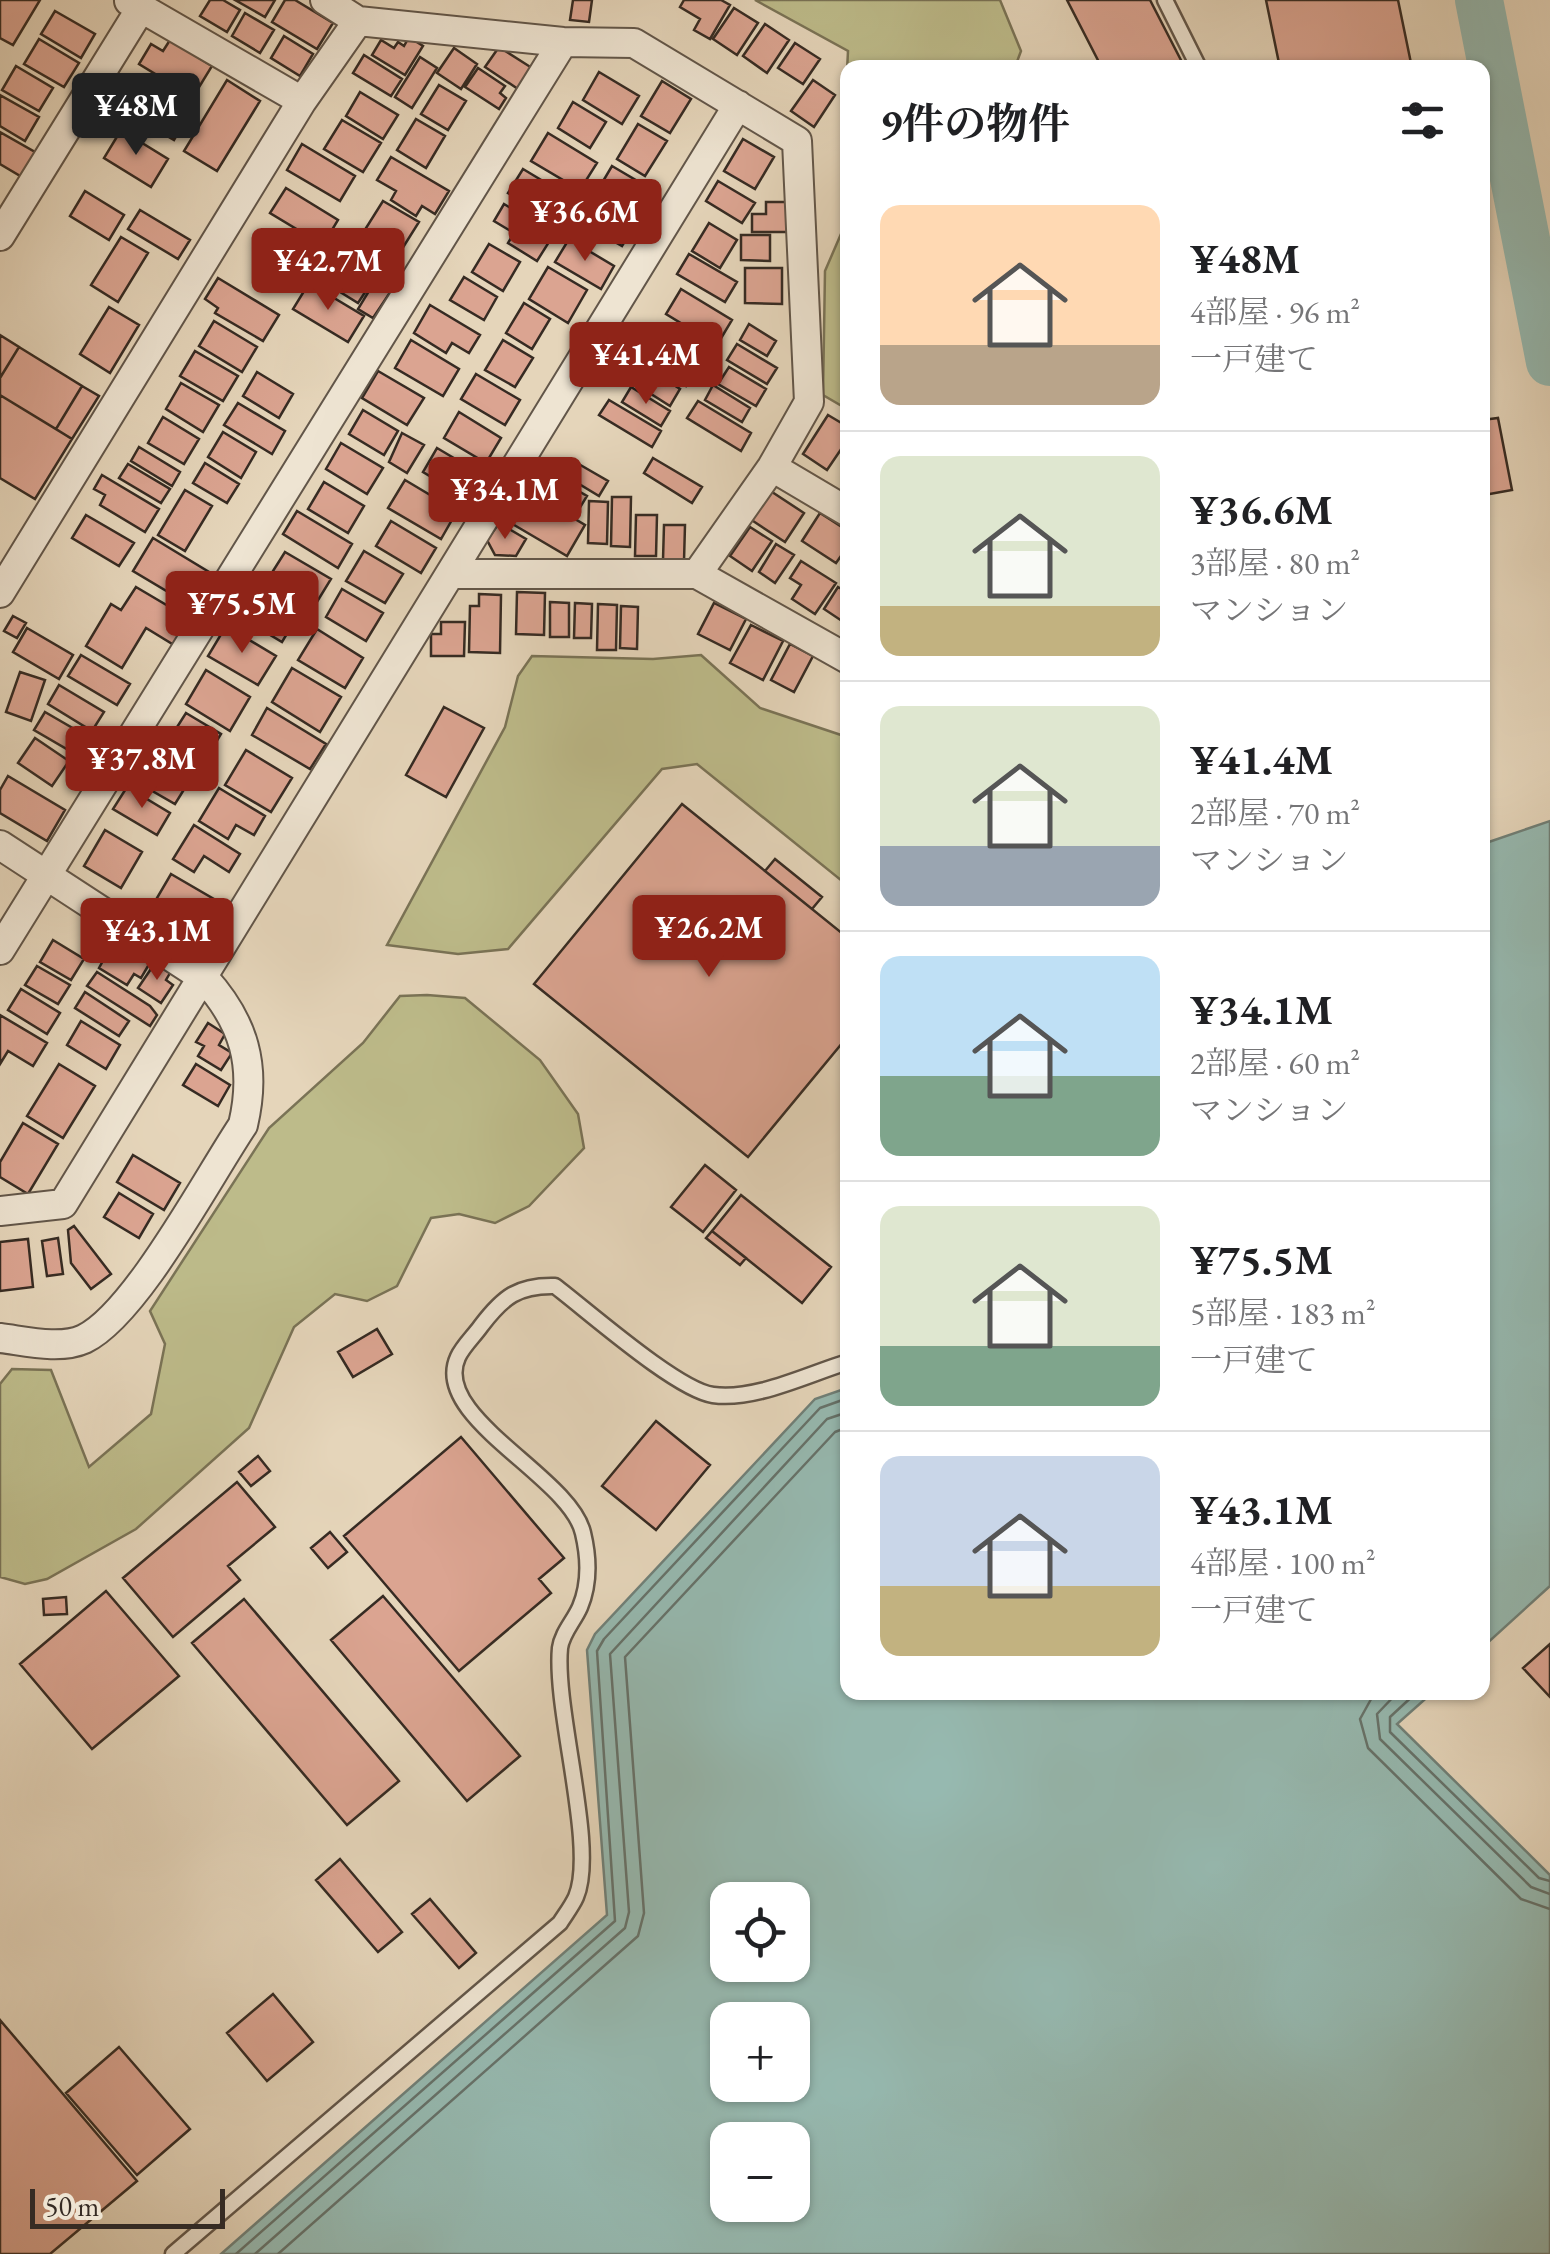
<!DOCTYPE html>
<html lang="ja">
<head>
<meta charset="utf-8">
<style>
	body { margin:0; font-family:"EB Garamond","Noto Serif JP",serif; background:#f6f6f6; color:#202124; height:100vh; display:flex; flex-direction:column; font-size:38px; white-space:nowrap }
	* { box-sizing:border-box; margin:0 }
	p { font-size:32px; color:#757577 }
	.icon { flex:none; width:55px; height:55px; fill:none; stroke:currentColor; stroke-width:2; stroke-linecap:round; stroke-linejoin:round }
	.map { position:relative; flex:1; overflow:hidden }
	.panel { position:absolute; left:840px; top:60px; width:650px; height:1640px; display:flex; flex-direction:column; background:#fff; border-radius:20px; box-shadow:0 2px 8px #0004 }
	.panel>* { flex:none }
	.buttons { position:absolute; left:710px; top:1882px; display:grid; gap:20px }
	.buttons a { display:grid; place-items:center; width:100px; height:100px; border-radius:20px; background:#fff; box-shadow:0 2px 8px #0004; font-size:50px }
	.scale { position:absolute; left:30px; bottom:25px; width:195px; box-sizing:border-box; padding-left:10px; border:5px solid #362b23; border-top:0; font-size:28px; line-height:35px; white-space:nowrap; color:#362b23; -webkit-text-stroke:8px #eee4d2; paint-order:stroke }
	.price { position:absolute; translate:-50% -85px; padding:0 22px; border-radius:10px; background:#8f2418; color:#fff; font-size:32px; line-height:65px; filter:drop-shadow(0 2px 5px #0008) }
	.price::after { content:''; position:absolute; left:50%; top:60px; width:30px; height:22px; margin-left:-15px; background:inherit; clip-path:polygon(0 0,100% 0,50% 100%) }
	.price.on { background:#222; color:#fff }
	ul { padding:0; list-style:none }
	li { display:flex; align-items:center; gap:30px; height:250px; padding:0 40px }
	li+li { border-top:2px solid #e0e0e0 }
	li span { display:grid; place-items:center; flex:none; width:280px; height:200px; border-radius:20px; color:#555 }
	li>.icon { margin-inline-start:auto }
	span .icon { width:120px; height:120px; fill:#fffc; stroke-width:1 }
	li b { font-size:42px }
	h2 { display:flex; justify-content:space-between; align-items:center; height:120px; padding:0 40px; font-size:42px }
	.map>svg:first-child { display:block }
	.green { fill:#bdbb8a; stroke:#7a7356; stroke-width:2.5 }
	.water { fill:#96b9b0; stroke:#708078; stroke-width:2.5; fill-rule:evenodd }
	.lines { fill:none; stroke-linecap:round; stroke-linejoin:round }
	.shore { stroke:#66726a; stroke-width:2.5 }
	.river { stroke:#96b9b0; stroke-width:48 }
	.building { fill:#dba491; stroke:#362b23; stroke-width:2.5 }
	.service-casing { stroke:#625649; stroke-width:19 }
	.minor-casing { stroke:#625649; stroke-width:32 }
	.service { stroke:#eee4d2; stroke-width:14 }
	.minor { stroke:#eee4d2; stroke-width:28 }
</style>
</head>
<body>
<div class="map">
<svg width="1550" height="2254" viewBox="0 0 1550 2254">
	<rect width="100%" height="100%" fill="#e5d5ba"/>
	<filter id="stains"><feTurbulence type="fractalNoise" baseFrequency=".002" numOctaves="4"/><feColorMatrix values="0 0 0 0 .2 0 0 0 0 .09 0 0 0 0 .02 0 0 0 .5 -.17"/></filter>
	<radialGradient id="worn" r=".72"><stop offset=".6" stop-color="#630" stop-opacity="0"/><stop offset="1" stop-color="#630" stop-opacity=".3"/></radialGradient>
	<path class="green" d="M755,0H1000L1021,51L1015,67L848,68L847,165L843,153L848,51Z
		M847,220L848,409H847L823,395L825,271Z
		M701,655L760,708L847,737V885L697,764L662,769L508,949L458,954L387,945L505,727L518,676L532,656L653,659Z
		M427,995L465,998L540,1060L578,1114L584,1148L529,1206L495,1223L459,1214L431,1218L397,1286L367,1301L335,1294L294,1327L249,1428L136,1529L47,1579L25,1584L0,1577V1384L12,1369L51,1370L89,1467L151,1414L165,1344L150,1311L269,1128L363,1043L400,996Z"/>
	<path class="water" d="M1550,821V1586L1483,1647V844Z
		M847,1388L848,1692L1432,1693L1397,1724L1550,1875V2254H221L607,1915L587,1650L595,1634L815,1399ZM728,1900H792V1965H728ZM728,2020H792V2085H728ZM728,2140H792V2205H728Z"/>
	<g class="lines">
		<path class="shore" d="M1375,1692L1360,1719L1368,1748L1521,1899L1550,1909
			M1398,1692L1377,1714L1380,1739L1531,1887L1550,1894
			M1417,1692L1390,1717V1732L1539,1878L1550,1881
			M236,2254L615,1921L597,1651L604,1639L820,1408L848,1398
			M255,2254L625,1928L629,1912L610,1654L827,1419L848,1412
			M278,2254L638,1936L644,1913L625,1657L835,1432L848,1427"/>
		<path class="river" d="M1479,0L1550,362"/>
	</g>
	<path class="building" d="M0,0H40L13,45L0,38Z
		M210,0H223L240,10L227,32L200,16Z
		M235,0H275L265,17Z
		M285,0H295L333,23L317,49L272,22Z
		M573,0H592L589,22L570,20Z
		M684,0H721L730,5L710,39L694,30L700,19L680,7Z
		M1067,0H1150L1185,68H1102Z
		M1266,0H1398L1412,68H1280Z
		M734,8L758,23L737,55L713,39Z
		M55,11L95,34L81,58L41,34Z
		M245,13L274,30L260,53L232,36Z
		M765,24L789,40L767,73L743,56Z
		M284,36L313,54L300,76L271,58Z
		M409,37L423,46L405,75L372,55L381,40L394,48L398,42L404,46Z
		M39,39L79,63L64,87L24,64Z
		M170,40L212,66L193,97L139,64L151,44L163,51Z
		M795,43L820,59L803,84L778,68Z
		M499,47L532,68L518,89L485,67Z
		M454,48L477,64L461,89L437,73Z
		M364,55L402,79L391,96L353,73Z
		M420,57L437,68L412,108L395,97Z
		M16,66L53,88L39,111L2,90Z
		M478,68L505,86L500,93L506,98L499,109L465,87Z
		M599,72L639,96L622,124L583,100Z
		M227,80L260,101L217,171L184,151Z
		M813,80L835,95L814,127L791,111Z
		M662,81L691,99L670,133L641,116Z
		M439,85L466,101L448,130L421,114Z
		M150,88L190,112L174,140L133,116Z
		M360,92L398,115L383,139L346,116Z
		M0,95L39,117L25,141L0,126Z
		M573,102L606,122L590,148L558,128Z
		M416,119L445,136L426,168L397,150Z
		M342,120L381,143L363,172L324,149Z
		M638,124L667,141L645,176L617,159Z
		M121,130L168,159L151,187L104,158Z
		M0,132L42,156L27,180L0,164Z
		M548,133L597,163L580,190L531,161Z
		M743,139L774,157L755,189L724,171Z
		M302,144L355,176L340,201L287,170Z
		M391,157L449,191L435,214L422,206L416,216L391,200L396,191L377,180Z
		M612,166L639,182L623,208L596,193Z
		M523,169L571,198L557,222L508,193Z
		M718,181L755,203L742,223L706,201Z
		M286,188L338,220L323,245L270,213Z
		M85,191L124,215L109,240L70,216Z
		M594,197L636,223L622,246L579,221Z
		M383,201L419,222L402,249L366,228Z
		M766,202H787V232H752V214H766Z
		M504,204L554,234L537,261L508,243L514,233L494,221Z
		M140,210L190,240L178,259L128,229Z
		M709,223L737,240L720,268L692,251Z
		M741,235H770V261L741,260Z
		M121,237L148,253L118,302L91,285Z
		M569,239L614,266L601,289L555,262Z
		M489,244L520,262L503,291L472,272Z
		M270,248L304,268L292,287L259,267Z
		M331,253L373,280L358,303L316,277Z
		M689,254L737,282L725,302L677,274Z
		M548,267L587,290L568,323L529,299Z
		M745,268H782V304L745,303Z
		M464,277L497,297L484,320L450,300Z
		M218,278L279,315L263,341L215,313L218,308L205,299Z
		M375,281L391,291L373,318L358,309Z
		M309,283L364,316L348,342L293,309Z
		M681,289L732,320L717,345L666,314Z
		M524,303L550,319L532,349L506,333Z
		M430,305L480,335L469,353L452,343L446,353L414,333Z
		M109,307L139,325L110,373L80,354Z
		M214,321L257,347L242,372L199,346Z
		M663,324L700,346L692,360L654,338Z
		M749,324L776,341L767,356L740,340Z
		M0,335L19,347L0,378Z
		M411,340L459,369L443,396L395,368Z
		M503,340L533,358L515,387L485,370Z
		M653,344L696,370L686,386L643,361Z
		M737,344L777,368L767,384L727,360Z
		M19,347L82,386L56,429L0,395V378Z
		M195,351L238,376L223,401L180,376Z
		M637,361L680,389L670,406L626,378Z
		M729,367L766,389L756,406L718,384Z
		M378,371L424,398L407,425L362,398Z
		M257,372L293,394L279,418L243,396Z
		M476,374L520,400L505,425L461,399Z
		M181,383L219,405L203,432L166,409Z
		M713,385L750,408L742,422L705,400Z
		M82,386L99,396L72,439L56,429Z
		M631,387L670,411L661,426L622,402Z
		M0,395L72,439L35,499L0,478Z
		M609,400L661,431L652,447L599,415Z
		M698,401L751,433L741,451L687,418Z
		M238,403L285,431L272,454L224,425Z
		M363,410L398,431L384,455L349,434Z
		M459,412L501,438L486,463L444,438Z
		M828,415L848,427V439L827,470L803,454Z
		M163,417L199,439L184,464L148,443Z
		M1498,418L1512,490L1484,495L1482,420Z
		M223,432L256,452L241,478L208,457Z
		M402,433L424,445L407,473L389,462Z
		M341,443L383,468L367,494L326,469Z
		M139,447L180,472L172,486L131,461Z
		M437,448L489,479L475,503L423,472Z
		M653,458L702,487L692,503L644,473Z
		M570,459L608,481L599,496L561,473Z
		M205,463L239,484L227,503L193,483Z
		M128,464L170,489L161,503L119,478Z
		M102,475L159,509L145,532L100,505L105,495L94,489Z
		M554,477L587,496L576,514L543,494Z
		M405,480L457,511L441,539L388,508Z
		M324,482L364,506L348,533L308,509Z
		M523,488L585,525L567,556L504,519Z
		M185,490L212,506L185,551L158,535Z
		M769,490L804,513L785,542L750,519Z
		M612,497H631L630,547L611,546Z
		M589,501L608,502L607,544L588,543Z
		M297,511L352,544L338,568L283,534Z
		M820,513L848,531V546L836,563L802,541Z
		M86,515L134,543L119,566L72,538Z
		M636,515H657L656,556H635Z
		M391,521L436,548L421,573L376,546Z
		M499,523L526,539L516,556L495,555L487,540Z
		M664,525H685L684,561L663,560Z
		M750,527L772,541L752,571L730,556Z
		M153,538L209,572L190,605L133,571Z
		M776,544L794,555L775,583L759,572Z
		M364,551L403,574L385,603L346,581Z
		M285,552L331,579L312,610L266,582Z
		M801,561L836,583L815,614L792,599L801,585L790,578Z
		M136,587L190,619L174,645L146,628L122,668L86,646L111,604L121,610Z
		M838,587L848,593V625L824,609Z
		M342,589L383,613L366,641L326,617Z
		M252,591L297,617L282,642L237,615Z
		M517,592L545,593L544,635L516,634Z
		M479,594L501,595L500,653L469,652L470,606H479Z
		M550,602L569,603V637H550Z
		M575,603L592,604L591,638H574Z
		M714,603L746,619L730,650L698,634Z
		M598,604L617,605L616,650H597Z
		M621,606L638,607L637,649L620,648Z
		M13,616L26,623L17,638L4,631Z
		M441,622H465L464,656H431V634H441Z
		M751,625L783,641L763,680L730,663Z
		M226,626L276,656L258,685L208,656Z
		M27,628L73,655L59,679L13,652Z
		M317,629L363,658L345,688L298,660Z
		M790,644L813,656L794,692L771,680Z
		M81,655L130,684L117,705L68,676Z
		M292,668L341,697L320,732L272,702Z
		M206,670L250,697L230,731L186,704Z
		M20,672L45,680L31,721L6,712Z
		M59,685L104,712L92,731L48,704Z
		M444,707L484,728L446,797L406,775Z
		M267,708L326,744L310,769L252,735Z
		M45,712L88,737L77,755L34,730Z
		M186,713L221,734L201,767L165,746Z
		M35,738L69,761L52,786L18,763Z
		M246,750L292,778L271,812L225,785Z
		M160,755L193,775L175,804L142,785Z
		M8,776L65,810L47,841L0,813V790Z
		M127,787L170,813L157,835L113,809Z
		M219,788L265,816L254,835L236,825L228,839L199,821Z
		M682,804L848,938V1036L748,1157L534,984Z
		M194,825L240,854L229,872L204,856L194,872L173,859Z
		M105,830L142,852L121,888L84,866Z
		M775,859L822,897L812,909L765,871Z
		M171,874L219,902L201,932L154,903Z
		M53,940L84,959L71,980L40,962Z
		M126,946L151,961L141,978L134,974L127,985L99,968L110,948L121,955Z
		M155,963L170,973L166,980L173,985L161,1003L138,988Z
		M37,966L70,985L58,1004L25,985Z
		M97,972L150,1006L157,1015L150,1026L87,986Z
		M21,989L60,1013L47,1034L8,1010Z
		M85,992L129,1021L119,1036L75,1008Z
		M0,1015L47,1043L33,1066L8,1051L0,1064Z
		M81,1021L120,1045L106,1069L67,1045Z
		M208,1023L225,1034L219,1045L232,1053L221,1070L198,1056L204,1046L196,1042Z
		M59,1064L95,1086L63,1138L27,1116Z
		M196,1064L230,1085L218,1106L183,1085Z
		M23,1123L58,1144L28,1194L0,1177V1162Z
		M133,1155L180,1183L164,1210L117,1182Z
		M705,1165L736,1190L703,1232L671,1207Z
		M119,1193L153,1214L139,1238L104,1217Z
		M741,1195L831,1267L802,1303L712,1231Z
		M74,1226L111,1274L91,1289L71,1263L68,1230Z
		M712,1231L746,1258L740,1265L706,1238Z
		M58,1238L63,1274L47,1276L42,1241Z
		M28,1239L33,1287L0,1291V1242Z
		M377,1329L392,1354L353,1377L338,1352Z
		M656,1421L710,1465L656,1530L602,1486Z
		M461,1437L564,1558L539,1579L551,1593L459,1671L344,1536Z
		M258,1456L270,1471L251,1486L239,1472Z
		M237,1482L275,1527L228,1566L240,1580L173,1637L123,1578Z
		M330,1532L347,1552L328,1568L311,1548Z
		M106,1591L179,1676L92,1749L20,1664Z
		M383,1596L520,1756L467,1801L331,1640Z
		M66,1597L67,1614L44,1615L43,1599Z
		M244,1599L399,1781L347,1825L192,1643Z
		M1550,1644V1697L1523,1668Z
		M340,1859L402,1932L378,1952L316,1880Z
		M430,1899L476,1953L459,1968L412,1914Z
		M273,1994L313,2042L267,2081L227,2033Z
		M0,2020L137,2181L50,2254H0Z
		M119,2047L190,2129L137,2175L66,2093Z"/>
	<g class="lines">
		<g class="service-casing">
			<path id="service" d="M1165,0L1199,68
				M173,2254L560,1923C565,1915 572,1906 576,1897C597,1848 554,1711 560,1648C562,1633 574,1621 580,1607C590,1583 589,1558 583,1533C570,1476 430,1417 458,1357C463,1346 474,1336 481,1326C503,1297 518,1285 555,1286C588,1311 677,1390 713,1395C755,1401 808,1374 848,1362"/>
		</g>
		<g class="minor-casing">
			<path id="minor" d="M325,0L358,21L563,42L634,43L797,141L809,402L772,467L697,574H454
				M129,1L302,101
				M0,236L141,8
				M772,467L848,512
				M697,574L848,659
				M0,593L302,101L358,21
				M0,845L204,978C244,1022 257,1066 243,1125C208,1177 136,1314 84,1339C60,1350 25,1341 0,1338
				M0,950L563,42
				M0,1211L63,1204L738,105"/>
		</g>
		<use href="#service" class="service"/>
		<use href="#minor" class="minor"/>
	</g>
	<rect width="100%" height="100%" filter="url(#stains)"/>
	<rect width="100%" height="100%" fill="url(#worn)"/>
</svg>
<div class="buttons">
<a><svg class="icon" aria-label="locate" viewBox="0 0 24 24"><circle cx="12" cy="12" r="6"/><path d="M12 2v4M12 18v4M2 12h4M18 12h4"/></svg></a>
<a>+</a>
<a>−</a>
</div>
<div class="scale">50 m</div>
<b class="price on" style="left:136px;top:158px">¥48M</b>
<b class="price" style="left:585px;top:264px">¥36.6M</b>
<b class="price" style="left:328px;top:313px">¥42.7M</b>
<b class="price" style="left:646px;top:407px">¥41.4M</b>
<b class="price" style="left:505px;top:542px">¥34.1M</b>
<b class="price" style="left:242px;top:656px">¥75.5M</b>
<b class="price" style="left:142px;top:811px">¥37.8M</b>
<b class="price" style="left:709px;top:980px">¥26.2M</b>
<b class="price" style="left:157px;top:983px">¥43.1M</b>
<section class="panel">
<h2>9件の物件<svg class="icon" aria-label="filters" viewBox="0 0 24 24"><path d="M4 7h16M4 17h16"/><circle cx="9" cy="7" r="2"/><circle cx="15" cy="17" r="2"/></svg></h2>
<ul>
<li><span style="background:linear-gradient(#ffd9b3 70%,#b9a48a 0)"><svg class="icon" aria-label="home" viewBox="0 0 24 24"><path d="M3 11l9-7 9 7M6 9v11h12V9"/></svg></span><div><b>¥48M</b><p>4部屋 · 96 m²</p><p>一戸建て</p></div></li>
<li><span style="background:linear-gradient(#dfe7d0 75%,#c2b280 0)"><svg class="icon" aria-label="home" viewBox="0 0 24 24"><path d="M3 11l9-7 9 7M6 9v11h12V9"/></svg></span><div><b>¥36.6M</b><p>3部屋 · 80 m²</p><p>マンション</p></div></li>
<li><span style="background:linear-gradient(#dfe7d0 70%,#9aa5b1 0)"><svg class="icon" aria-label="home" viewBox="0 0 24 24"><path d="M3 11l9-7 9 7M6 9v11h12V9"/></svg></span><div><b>¥41.4M</b><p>2部屋 · 70 m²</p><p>マンション</p></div></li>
<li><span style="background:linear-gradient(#bfe0f5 60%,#7fa58c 0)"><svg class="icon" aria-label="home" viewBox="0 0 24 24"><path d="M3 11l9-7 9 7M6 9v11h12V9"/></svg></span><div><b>¥34.1M</b><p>2部屋 · 60 m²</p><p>マンション</p></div></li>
<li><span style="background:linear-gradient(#dfe7d0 70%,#7fa58c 0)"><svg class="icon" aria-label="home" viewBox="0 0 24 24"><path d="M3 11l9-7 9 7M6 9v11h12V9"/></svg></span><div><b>¥75.5M</b><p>5部屋 · 183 m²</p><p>一戸建て</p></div></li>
<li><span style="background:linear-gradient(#c9d6e8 65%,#c2b280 0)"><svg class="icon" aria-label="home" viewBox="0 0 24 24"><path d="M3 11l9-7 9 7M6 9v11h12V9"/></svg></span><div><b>¥43.1M</b><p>4部屋 · 100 m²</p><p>一戸建て</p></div></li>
</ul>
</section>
</div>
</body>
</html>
